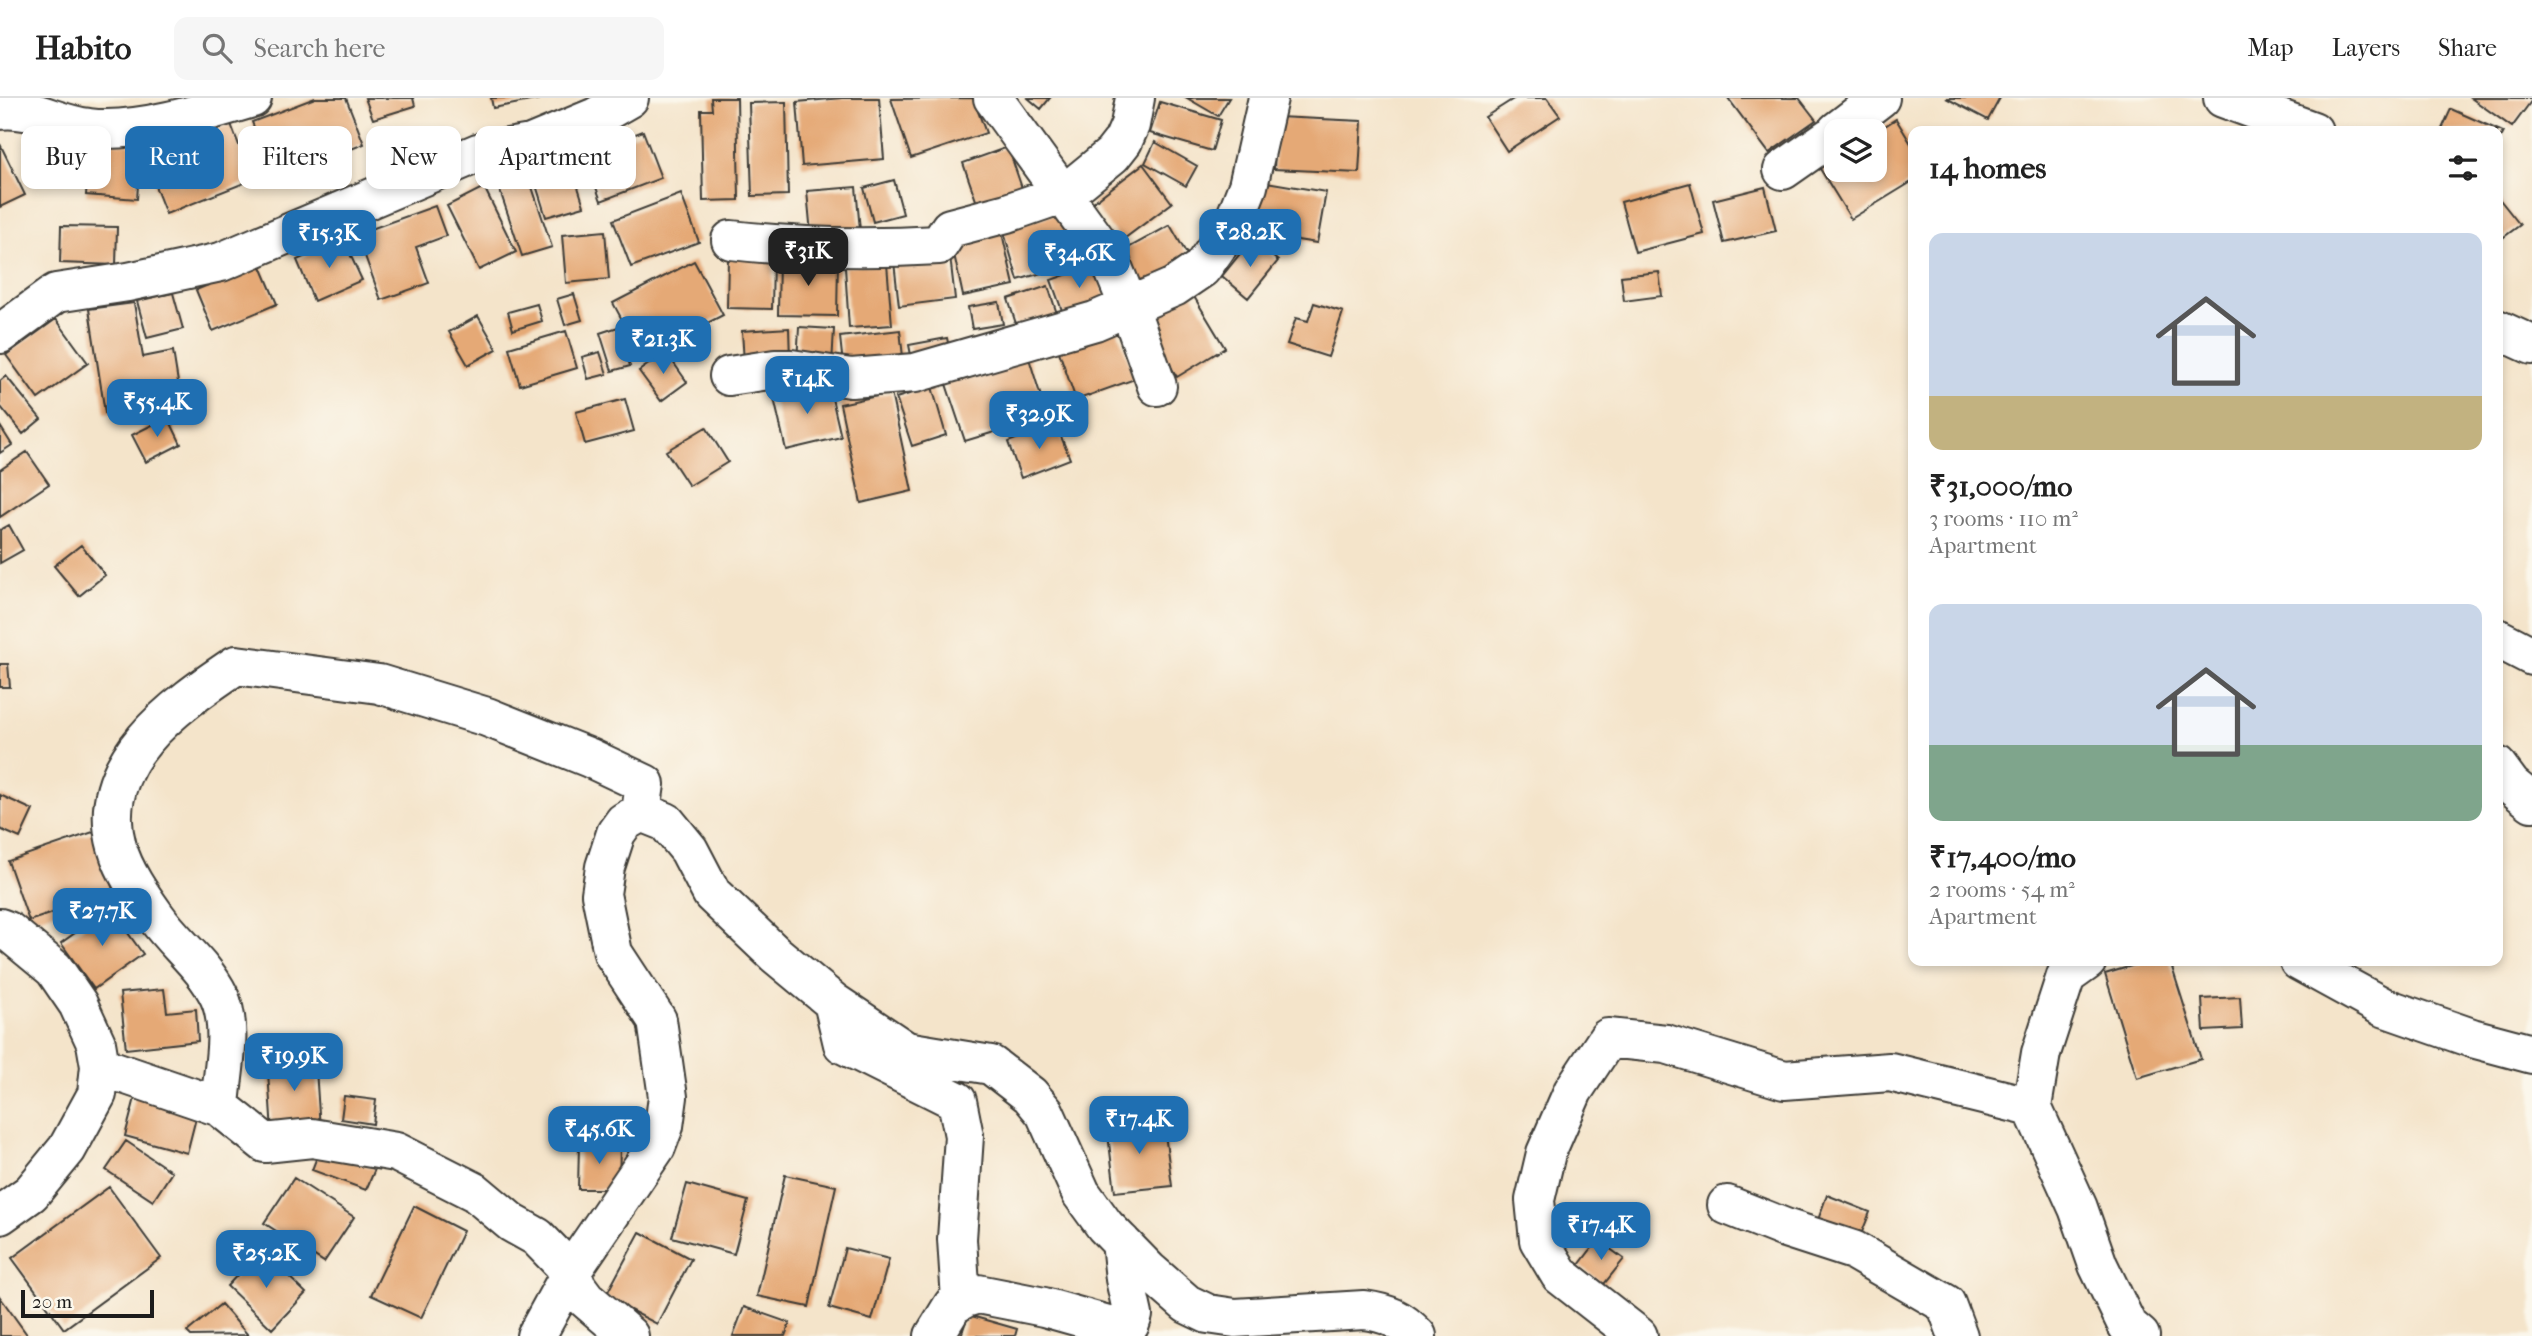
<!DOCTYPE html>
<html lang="en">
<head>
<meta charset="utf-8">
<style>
	body { margin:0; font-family:"IM FELL French Canon",serif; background:#f6f6f6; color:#222; height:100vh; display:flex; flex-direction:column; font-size:26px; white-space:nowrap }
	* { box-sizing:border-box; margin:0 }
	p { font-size:23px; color:#767676 }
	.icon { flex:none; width:38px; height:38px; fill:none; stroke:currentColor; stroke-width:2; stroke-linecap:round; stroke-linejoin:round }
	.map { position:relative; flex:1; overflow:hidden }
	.sheet { position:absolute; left:1908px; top:28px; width:595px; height:840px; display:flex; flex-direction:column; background:#fff; border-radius:14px; box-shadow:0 4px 10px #0003 }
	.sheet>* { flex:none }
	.hud { position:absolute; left:21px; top:28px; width:665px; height:63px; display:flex; gap:14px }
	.tools { position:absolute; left:1824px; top:21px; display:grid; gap:14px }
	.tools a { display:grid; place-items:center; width:63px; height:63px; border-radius:14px; background:#fff; box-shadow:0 4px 10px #0003; font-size:35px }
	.scale { position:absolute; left:21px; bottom:18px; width:133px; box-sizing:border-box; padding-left:7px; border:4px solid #1c1c1c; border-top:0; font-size:19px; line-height:24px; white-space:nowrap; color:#1c1c1c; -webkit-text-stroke:5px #fbf7ec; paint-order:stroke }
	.price { position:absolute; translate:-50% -60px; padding:0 16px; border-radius:14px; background:#1f6fb2; color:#fff; font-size:23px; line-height:46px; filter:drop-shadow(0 2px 4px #0008) }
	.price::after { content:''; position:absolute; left:50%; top:42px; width:21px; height:16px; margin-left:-10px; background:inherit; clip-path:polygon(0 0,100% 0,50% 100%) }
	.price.on { background:#222; color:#fff }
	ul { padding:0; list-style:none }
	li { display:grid; align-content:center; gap:14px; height:371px; padding:0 21px }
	li span { display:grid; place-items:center; height:217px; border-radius:14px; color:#555 }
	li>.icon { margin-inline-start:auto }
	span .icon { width:126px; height:126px; fill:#fffc; stroke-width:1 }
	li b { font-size:30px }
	h2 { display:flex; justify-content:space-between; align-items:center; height:84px; padding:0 21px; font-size:30px }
	.pill { padding:0 24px; border-radius:14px; background:#fff; box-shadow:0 4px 10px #0003; font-size:24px; line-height:63px }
	.pill.on { background:#1f6fb2; color:#fff }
	header { display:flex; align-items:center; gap:42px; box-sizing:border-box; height:98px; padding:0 35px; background:#fff; border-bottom:2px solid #e0e0e0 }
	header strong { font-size:33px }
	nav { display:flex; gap:38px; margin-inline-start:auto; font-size:24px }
	.search { width:490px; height:63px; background:#f6f6f6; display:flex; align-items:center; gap:18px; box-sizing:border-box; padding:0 24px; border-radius:14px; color:#767676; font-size:26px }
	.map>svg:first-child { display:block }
	.building { fill:#e5a976 }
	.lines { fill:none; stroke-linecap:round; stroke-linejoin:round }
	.minor-casing { stroke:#3c3a36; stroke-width:42 }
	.minor { stroke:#fff; stroke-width:38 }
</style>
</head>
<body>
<header>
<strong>Habito</strong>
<div class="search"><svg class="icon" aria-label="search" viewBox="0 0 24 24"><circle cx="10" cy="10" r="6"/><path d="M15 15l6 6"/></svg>Search here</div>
<nav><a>Map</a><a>Layers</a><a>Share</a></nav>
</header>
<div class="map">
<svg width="2532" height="1238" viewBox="0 0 2532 1238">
	<rect width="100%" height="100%" fill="#fbf7ec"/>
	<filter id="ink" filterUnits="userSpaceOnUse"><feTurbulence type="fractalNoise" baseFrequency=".0143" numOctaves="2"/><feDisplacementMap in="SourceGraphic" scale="14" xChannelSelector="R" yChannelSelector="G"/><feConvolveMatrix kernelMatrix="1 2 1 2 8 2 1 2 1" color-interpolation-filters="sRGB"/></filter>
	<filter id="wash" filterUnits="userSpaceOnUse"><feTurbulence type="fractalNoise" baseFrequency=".00686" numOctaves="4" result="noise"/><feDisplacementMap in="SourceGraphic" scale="28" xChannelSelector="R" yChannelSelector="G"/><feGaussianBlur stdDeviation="1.57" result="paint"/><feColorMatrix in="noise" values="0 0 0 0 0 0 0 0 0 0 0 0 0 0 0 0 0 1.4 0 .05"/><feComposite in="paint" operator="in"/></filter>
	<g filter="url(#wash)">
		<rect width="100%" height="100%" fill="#f4e4ca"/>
		<g id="blocks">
			<path class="building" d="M315,0H346L364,46L275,81L252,24Z
				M365,0H413L415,8L373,21Z
				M491,0H541V1L493,10Z
				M711,0H737L739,102L703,103L701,12H712Z
				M842,0H879L884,61L802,68L797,4Z
				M973,0L986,35L911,60L891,1Z
				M1028,0H1050L1041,11Z
				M1187,0H1229L1218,18Z
				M1515,0H1547L1560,18L1507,53L1485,19Z
				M1728,0H1799L1816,22L1769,55Z
				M1946,0H2000L1988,22Z
				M2471,0H2532V2L2512,29Z
				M786,4L788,97L752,98L749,5Z
				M1160,4L1221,22L1212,53L1150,35Z
				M2451,11L2503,34L2497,46V33H2441Z
				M1277,19L1362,23L1359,75L1274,71Z
				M1896,21L1913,49V83L1851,121L1819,69L1836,59V72H1874V35Z
				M231,26L252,82L166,116L144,60Z
				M643,33L661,80L601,103L584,56Z
				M33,37L74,46L65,85L24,75Z
				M90,43L141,47L137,101L86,97Z
				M1155,44L1197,68L1186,88L1145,65Z
				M0,46L25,97L0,109Z
				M1008,49L1023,93L978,108L963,65Z
				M569,60L584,108L546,119L531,71Z
				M1143,66L1172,105L1121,143L1092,105Z
				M527,74L552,149L522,158L497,84Z
				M894,82L903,116L873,124L864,90Z
				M1260,83L1326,94L1317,145L1252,135Z
				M1690,85L1704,136L1635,154L1621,104Z
				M484,89L516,154L479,172L447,108Z
				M856,89L860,132L811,136L807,93Z
				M1765,89L1776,133L1724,145L1713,102Z
				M681,96L699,144L631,169L613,122Z
				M2497,98L2520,127L2497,144Z
				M435,108L446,138L416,149L429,185L381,202L357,136Z
				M1060,115L1075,165L1018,182L1003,131Z
				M1170,127L1192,165L1141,195L1117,156Z
				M61,128L117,129L116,167L60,165Z
				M1001,131L1014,187L963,198L951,142Z
				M605,133L609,181L566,185L562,137Z
				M343,141L362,182L314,203L297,162Z
				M1252,141L1278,163L1248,200L1222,178Z
				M950,158L955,201L899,208L894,164Z
				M728,160L773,161L772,211L727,210Z
				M779,162H838L837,218L778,217Z
				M694,163L723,217L642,259L613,205Z
				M260,166L277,206L213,233L196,192Z
				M887,166L892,227L849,230L845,169Z
				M1094,167L1107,203L1064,218L1051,182Z
				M1659,174L1662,198L1624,203L1621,178Z
				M1048,188L1058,219L1018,232L1008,201Z
				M1190,192L1225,250L1177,279L1142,221Z
				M173,195L183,231L147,240L137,203Z
				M574,196L582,222L565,227L557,201Z
				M999,204L1003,226L972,231L968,209Z
				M134,205L143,259L173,253L181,303L105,315L89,211Z
				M1314,205L1343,214L1328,259L1287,246L1296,220L1308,223Z
				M537,206L542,223L513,232L508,214Z
				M478,218L497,251L468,267L449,234Z
				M56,221L88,265L38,301L6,257Z
				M1116,228L1135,281L1076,302L1057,248Z
				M618,229L630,268L612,273L600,235Z
				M799,229L834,231L832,267L797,265Z
				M789,230L790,262L744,264L742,233Z
				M900,232L904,268L844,276L840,239Z
				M566,233L577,270L520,287L509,250Z
				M947,240L951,259L913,267L909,247Z
				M600,254L607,276L588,281L582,259Z
				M666,254L687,284L661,303L639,273Z
				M1027,254L1047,318L965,343L944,280Z
				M6,278L41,321L23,336L0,308V283Z
				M828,283L841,339L786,352L773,296Z
				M932,289L946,337L912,348L896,300Z
				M891,295L912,393L861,405L840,306Z
				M625,301L634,333L585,346L576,314Z
				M168,319L181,346L146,364L132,337Z
				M1056,326L1070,361L1021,380L1008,344Z
				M0,328L12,347L0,355Z
				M706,329L728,364L689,388L666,353Z
				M27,354L49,386L0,419V372Z
				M9,427L23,452L0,465V432Z
				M81,447L105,477L79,498L54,468Z
				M0,566H8L10,589H0Z
				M0,697L33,712L20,740L0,731Z
				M93,734L114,794L29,823L8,763Z
				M110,810L143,856L94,891L61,845Z
				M2148,863H2170L2201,961L2137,980L2105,876Z
				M164,891L167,914L196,911L198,943L126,951L120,895Z
				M2240,899L2242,931L2204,933L2202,901Z
				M315,956L320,1031L272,1034L267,959Z
				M136,996L198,1012L187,1055L125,1038Z
				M344,998L376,1002L373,1026L341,1021Z
				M1163,1021L1172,1088L1115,1094L1107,1028Z
				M126,1043L172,1074L153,1103L106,1072Z
				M579,1046H620L619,1091H578Z
				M320,1051L375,1071L366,1092L312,1072Z
				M785,1077L836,1088L809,1209L757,1198Z
				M294,1080L354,1119L324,1164L264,1125Z
				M687,1086L748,1103L734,1156L672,1139Z
				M109,1089L161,1160L64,1231L12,1160Z
				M1827,1097L1870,1114L1860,1139L1818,1122Z
				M414,1108L463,1133L421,1220L371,1197Z
				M640,1134L691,1161L657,1226L605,1199Z
				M1598,1142L1624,1161L1604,1186L1579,1167Z
				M845,1150L889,1161L872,1222L829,1210Z
				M261,1152L306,1195L272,1231L227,1188Z
				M0,1199L28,1238H0Z
				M221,1206L248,1237L191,1238L187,1234Z
				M744,1209L790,1225L785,1238H733Z
				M968,1217L1017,1231L1015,1238H961Z"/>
		</g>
	</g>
	<g filter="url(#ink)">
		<use href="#blocks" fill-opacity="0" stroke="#3c3a36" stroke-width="2"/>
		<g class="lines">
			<g class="minor-casing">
				<path id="minor" d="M993,0L1109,160L1129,209L1157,288
					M2223,0L2313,33
					M0,12C32,8 58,27 89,30C136,36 206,14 252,0
					M1837,33L1880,0
					M1783,72L1836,35
					M731,142C801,150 869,151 939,147L950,130L1007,115L1062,96L1079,84L1112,57L1123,43L1130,27L1135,0
					M2497,231L2532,247
					M0,236L56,195L128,184L221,164L478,55L531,46L596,19L629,0
					M729,278L775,271H791L851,280L915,275L1095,223L1174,189L1202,170L1233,126L1248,88L1268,0
					M2497,540L2532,558
					M2497,668L2511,687L2532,704
					M0,830L8,833L54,871L78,906L96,945L100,968L97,996L67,1051L31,1095L0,1117
					M2087,863L2066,878L2041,955L2032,1009L2078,1110L2098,1167L2127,1227L2140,1238
					M2299,863L2383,909L2472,940L2532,956
					M833,904L843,946L957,1003L964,1038L957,1141L961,1202
					M100,968L220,1009L265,1045L312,1040L396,1054L475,1094L512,1125L537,1139L571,1174L577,1189L586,1201L629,1238
					M220,1009C222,974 234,931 219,898C204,867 175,846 156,819C141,798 124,774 117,749C93,664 175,608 236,567L379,586L487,619L590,660L645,686L641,714
					M1727,1107L1785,1130L1853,1152L1946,1206L1958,1238
					M536,1238L571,1174L656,1049L664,1028L668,999L657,922L613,855L601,796L605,769L616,735L624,724L641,714L666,724L689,752L712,796L775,856L833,904L906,953L991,967L1030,997L1045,1015L1081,1095L1105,1128L1148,1172L1187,1206L1208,1216L1235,1220L1364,1212C1387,1215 1401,1221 1417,1238
					M934,1238L953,1207L965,1200L978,1196L1044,1209L1108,1227L1124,1228L1130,1226L1133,1217L1125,1181L1121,1144
					M1638,1238L1560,1177L1539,1142L1535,1102L1546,1055L1573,993L1608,940L1666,946L1784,982L1890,974L2032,1009"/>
			</g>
			<use href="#minor" class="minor"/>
		</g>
	</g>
</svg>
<div class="tools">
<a><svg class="icon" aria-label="layers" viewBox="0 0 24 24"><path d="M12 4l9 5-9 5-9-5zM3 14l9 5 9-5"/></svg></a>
</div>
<div class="scale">20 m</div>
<b class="price" style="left:1250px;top:171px">₹28.2K</b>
<b class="price" style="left:329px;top:172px">₹15.3K</b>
<b class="price on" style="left:808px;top:190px">₹31K</b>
<b class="price" style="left:1079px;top:192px">₹34.6K</b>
<b class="price" style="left:663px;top:278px">₹21.3K</b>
<b class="price" style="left:807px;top:318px">₹14K</b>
<b class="price" style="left:157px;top:341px">₹55.4K</b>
<b class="price" style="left:1039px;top:353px">₹32.9K</b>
<b class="price" style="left:102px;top:850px">₹27.7K</b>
<b class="price" style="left:294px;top:995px">₹19.9K</b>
<b class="price" style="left:1139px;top:1058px">₹17.4K</b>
<b class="price" style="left:599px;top:1068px">₹45.6K</b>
<b class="price" style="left:1601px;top:1164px">₹17.4K</b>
<b class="price" style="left:266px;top:1192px">₹25.2K</b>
<div class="hud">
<a class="pill">Buy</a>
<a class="pill on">Rent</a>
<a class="pill">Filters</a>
<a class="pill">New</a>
<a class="pill">Apartment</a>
</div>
<section class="sheet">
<h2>14 homes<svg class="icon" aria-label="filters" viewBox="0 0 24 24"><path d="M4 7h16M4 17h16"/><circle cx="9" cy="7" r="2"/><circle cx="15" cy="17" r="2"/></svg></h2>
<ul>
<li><span style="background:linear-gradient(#c9d6e8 75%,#c2b280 0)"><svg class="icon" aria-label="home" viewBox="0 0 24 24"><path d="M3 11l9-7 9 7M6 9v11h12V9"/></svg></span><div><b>₹31,000/mo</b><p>3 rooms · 110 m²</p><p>Apartment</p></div></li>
<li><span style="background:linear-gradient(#c9d6e8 65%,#7fa58c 0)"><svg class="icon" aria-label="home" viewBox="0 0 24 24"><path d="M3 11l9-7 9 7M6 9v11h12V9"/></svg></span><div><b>₹17,400/mo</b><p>2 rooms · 54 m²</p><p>Apartment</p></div></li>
</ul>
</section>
</div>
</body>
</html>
